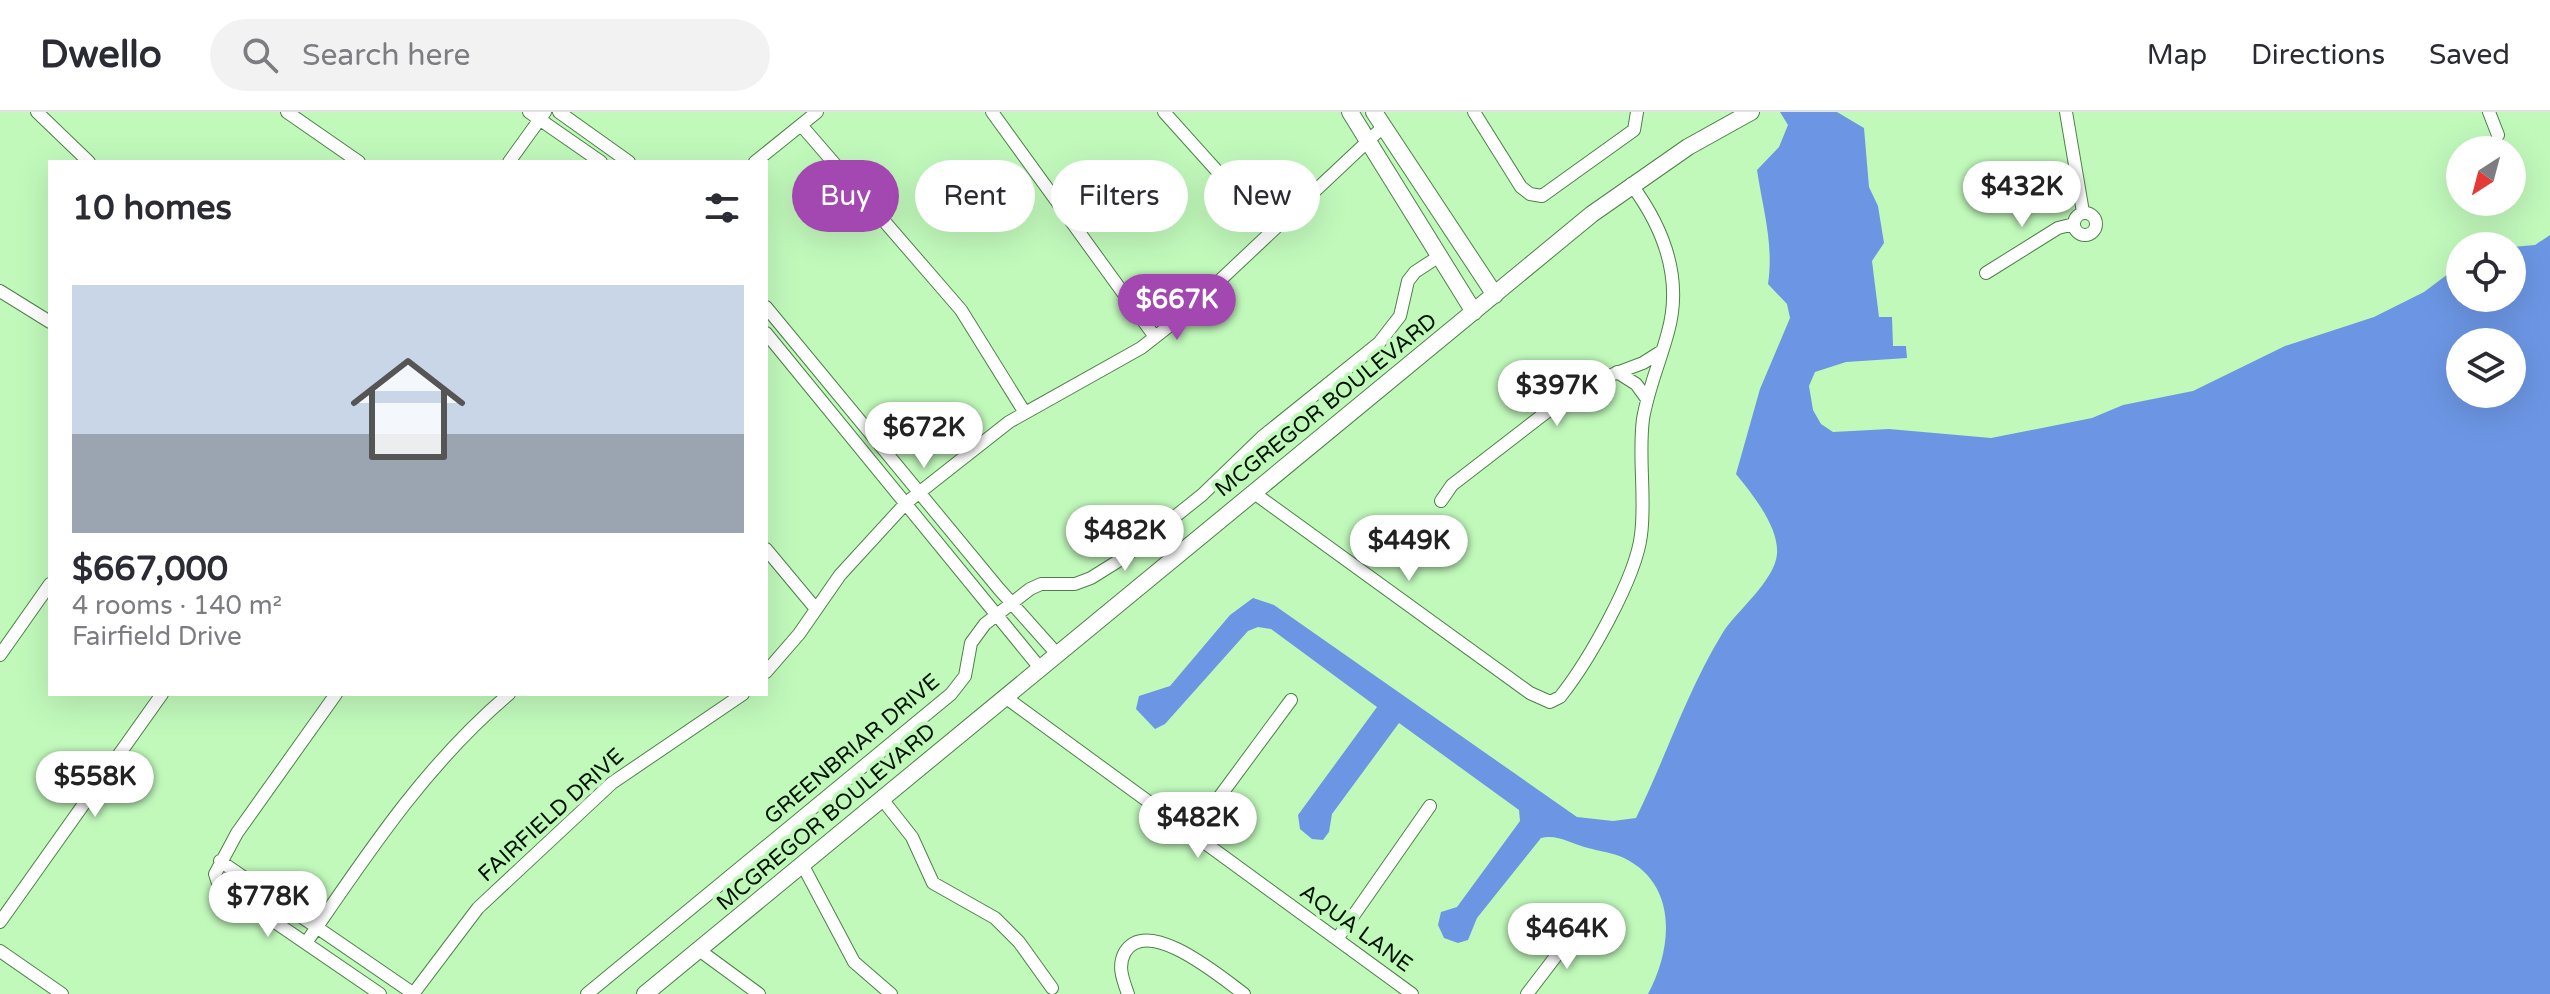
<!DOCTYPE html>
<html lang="en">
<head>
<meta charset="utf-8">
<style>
	body { margin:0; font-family:"Varela Round",sans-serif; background:#f2f2f3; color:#2b2b33; height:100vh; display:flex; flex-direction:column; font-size:30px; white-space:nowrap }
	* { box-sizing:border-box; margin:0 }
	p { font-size:26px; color:#7c7c81 }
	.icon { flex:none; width:44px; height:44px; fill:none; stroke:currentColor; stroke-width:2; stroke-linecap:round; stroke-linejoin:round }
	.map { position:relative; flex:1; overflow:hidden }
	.details { position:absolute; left:48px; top:48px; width:720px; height:536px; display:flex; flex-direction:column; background:#fff; border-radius:0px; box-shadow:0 8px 32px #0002 }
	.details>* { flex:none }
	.guide { position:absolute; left:792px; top:48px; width:760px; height:72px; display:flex; gap:16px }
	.needle { width:52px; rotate:216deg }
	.tools { position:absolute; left:2446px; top:24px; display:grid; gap:16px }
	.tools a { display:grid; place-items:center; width:80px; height:80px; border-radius:50%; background:#fff; box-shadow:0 8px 32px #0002; font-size:40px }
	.price { position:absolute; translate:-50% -68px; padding:0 18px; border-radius:28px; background:#fff; color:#222; font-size:26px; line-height:52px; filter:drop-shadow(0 2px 4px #0008) }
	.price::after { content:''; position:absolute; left:50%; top:48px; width:24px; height:18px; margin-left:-12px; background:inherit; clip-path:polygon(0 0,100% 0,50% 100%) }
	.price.current { background:#a347b1; color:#fff }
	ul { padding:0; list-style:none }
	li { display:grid; align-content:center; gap:16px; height:424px; padding:0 24px }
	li+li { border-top:2px solid #e1e1e2 }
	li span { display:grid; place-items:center; height:248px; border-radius:0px; color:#555 }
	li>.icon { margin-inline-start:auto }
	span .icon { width:144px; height:144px; fill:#fffc; stroke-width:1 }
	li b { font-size:34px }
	h2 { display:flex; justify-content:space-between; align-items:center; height:96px; padding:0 24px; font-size:34px }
	.tag { padding:0 28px; border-radius:36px; background:#fff; box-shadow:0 8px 32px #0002; font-size:28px; line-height:72px }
	.tag.current { background:#a347b1; color:#fff }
	header { display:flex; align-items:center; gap:48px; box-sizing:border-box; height:112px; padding:0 40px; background:#fff; border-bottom:2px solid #e1e1e2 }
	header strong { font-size:38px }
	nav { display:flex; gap:44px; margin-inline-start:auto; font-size:28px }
	.search { width:560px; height:72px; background:#f2f2f3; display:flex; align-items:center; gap:20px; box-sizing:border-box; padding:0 28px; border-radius:44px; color:#7c7c81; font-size:30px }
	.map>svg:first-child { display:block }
	.water { fill:#6c96e4; fill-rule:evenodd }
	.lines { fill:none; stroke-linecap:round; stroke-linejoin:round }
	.street-casing { stroke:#4e8149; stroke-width:14 }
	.secondary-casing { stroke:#4e8149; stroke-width:18 }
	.street { stroke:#fff; stroke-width:12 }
	.secondary { stroke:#fff; stroke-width:16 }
	.labels { text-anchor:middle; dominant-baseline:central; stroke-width:8; stroke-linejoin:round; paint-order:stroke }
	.street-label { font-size:22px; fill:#011201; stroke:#c1f9bb }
</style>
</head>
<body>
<header>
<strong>Dwello</strong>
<div class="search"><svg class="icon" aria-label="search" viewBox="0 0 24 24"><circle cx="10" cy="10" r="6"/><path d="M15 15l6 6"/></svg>Search here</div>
<nav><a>Map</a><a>Directions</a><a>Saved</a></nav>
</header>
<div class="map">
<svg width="2550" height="882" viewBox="0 0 2550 882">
	<rect width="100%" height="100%" fill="#c1f9bb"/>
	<path class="water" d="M1780,0H1837L1864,16L1869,75L1878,94L1884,131L1872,149L1879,205H1892L1893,234H1906L1907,246L1846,250L1815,260L1809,274L1813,298L1821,312L1833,320L1889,317L1991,326L2092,306L2123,293L2193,279L2285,234L2374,205L2424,180L2460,153V186H2512V135L2535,133L2550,123V882H1648C1672,837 1679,773 1624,746C1614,741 1599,739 1588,736C1571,732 1558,722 1541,726L1477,806L1468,828L1458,831L1444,826L1438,813L1441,800L1457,795L1520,709L1519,698L1399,611L1332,702L1329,720L1323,728L1312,727L1300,717L1298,703L1377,595L1271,517L1258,515L1248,519L1165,612L1155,617L1136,597L1139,584L1170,574L1230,503L1253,486L1274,493L1577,705L1613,709L1636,706C1666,645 1686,581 1722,522C1735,500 1775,469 1777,442C1779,415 1753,383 1736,362L1760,277L1790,206L1787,192L1768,172C1774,132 1763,98 1757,58L1779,35L1788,13ZM2460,230H2512V282H2460Z"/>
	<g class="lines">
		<g class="street-casing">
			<path id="street" d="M37,0L89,50
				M287,0L359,50
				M529,0L601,50
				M559,0L629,50
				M992,0L1155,225
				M1164,0L1271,119
				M1474,0L1521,75L1530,82L1542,84L1634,18L1637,0
				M2066,0L2083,100
				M2489,0L2498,23
				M801,13L961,198L1025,301
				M509,50L545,0
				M755,50L817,0
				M2074 112a11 11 0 1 1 22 0a11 11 0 1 1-22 0Z
				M1986,161L2058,116L2074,112
				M0,179L50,210
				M766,195L999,477L1057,542
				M766,221L1040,556
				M1617,260L1636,272L1647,287
				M1254,381L1530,581L1550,590L1560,585C1588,550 1636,466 1641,423C1646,385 1638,346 1643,307C1648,277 1660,250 1668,220C1683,166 1663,115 1631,72
				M1441,389L1452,373L1579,275L1643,251L1662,239
				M766,437L816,497
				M0,543L50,472
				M766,560L799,522L840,463L906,391L1009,310L1141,236L1182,204L1384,14
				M336,582L237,721L215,762L218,771L380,882
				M1005,585L1412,882
				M882,687L912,725L933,771L995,806L1019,830L1052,876
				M1192,722L1291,588
				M220,749L414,882
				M802,752L854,850L891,882
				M0,810L162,582
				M1337,827L1430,694
				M306,831C367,742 426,652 509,582
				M699,838L759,882
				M0,839L62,882
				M413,882L478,796L612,671L743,582
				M587,882L951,582L965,564L971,531L985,512L1030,477L1041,472H1075L1091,466L1123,446L1202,383L1262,325L1379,231L1400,204L1408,169L1415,160L1438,145
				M1128,882C1123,868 1117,854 1125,840C1148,803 1222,866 1244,882
				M1527,882L1579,814"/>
		</g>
		<g class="secondary-casing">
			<path id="secondary" d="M1350,0L1474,200
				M1374,0L1495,183
				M645,882L1592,102L1688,35L1751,0"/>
		</g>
		<use href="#street" class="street"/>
		<use href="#secondary" class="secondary"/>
	</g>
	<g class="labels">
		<g class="street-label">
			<text transform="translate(1326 293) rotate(-39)">MCGREGOR BOULEVARD</text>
			<text transform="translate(852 637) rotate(-40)">GREENBRIAR DRIVE</text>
			<text transform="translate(551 703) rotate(-42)">FAIRFIELD DRIVE</text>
			<text transform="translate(826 705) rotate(-40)">MCGREGOR BOULEVARD</text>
			<text transform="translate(1356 816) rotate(36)">AQUA LANE</text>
		</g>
	</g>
</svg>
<div class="tools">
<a><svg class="needle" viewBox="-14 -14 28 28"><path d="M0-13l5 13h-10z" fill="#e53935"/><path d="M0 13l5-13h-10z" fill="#7c7c81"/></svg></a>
<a><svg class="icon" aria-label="locate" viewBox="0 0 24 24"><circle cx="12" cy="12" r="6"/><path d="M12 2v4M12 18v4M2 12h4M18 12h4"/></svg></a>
<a><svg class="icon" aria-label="layers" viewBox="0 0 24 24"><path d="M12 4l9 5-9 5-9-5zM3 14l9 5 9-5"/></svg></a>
</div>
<b class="price" style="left:2022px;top:117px">$432K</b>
<b class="price current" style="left:1177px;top:230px">$667K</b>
<b class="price" style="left:1557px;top:316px">$397K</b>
<b class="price" style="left:924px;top:358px">$672K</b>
<b class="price" style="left:1125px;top:461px">$482K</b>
<b class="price" style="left:1409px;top:471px">$449K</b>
<b class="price" style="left:95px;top:707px">$558K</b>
<b class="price" style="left:1198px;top:748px">$482K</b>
<b class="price" style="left:268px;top:827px">$778K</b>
<b class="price" style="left:1567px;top:859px">$464K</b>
<div class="guide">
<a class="tag current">Buy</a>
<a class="tag">Rent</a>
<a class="tag">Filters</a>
<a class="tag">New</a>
</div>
<section class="details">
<h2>10 homes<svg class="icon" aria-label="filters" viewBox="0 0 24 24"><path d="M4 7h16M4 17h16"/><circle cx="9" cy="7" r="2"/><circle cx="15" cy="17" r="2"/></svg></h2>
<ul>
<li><span style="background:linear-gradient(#c9d6e8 60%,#9aa5b1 0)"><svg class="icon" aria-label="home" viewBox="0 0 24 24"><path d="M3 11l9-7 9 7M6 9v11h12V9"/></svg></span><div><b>$667,000</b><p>4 rooms · 140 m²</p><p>Fairfield Drive</p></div></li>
</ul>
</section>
</div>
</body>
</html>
